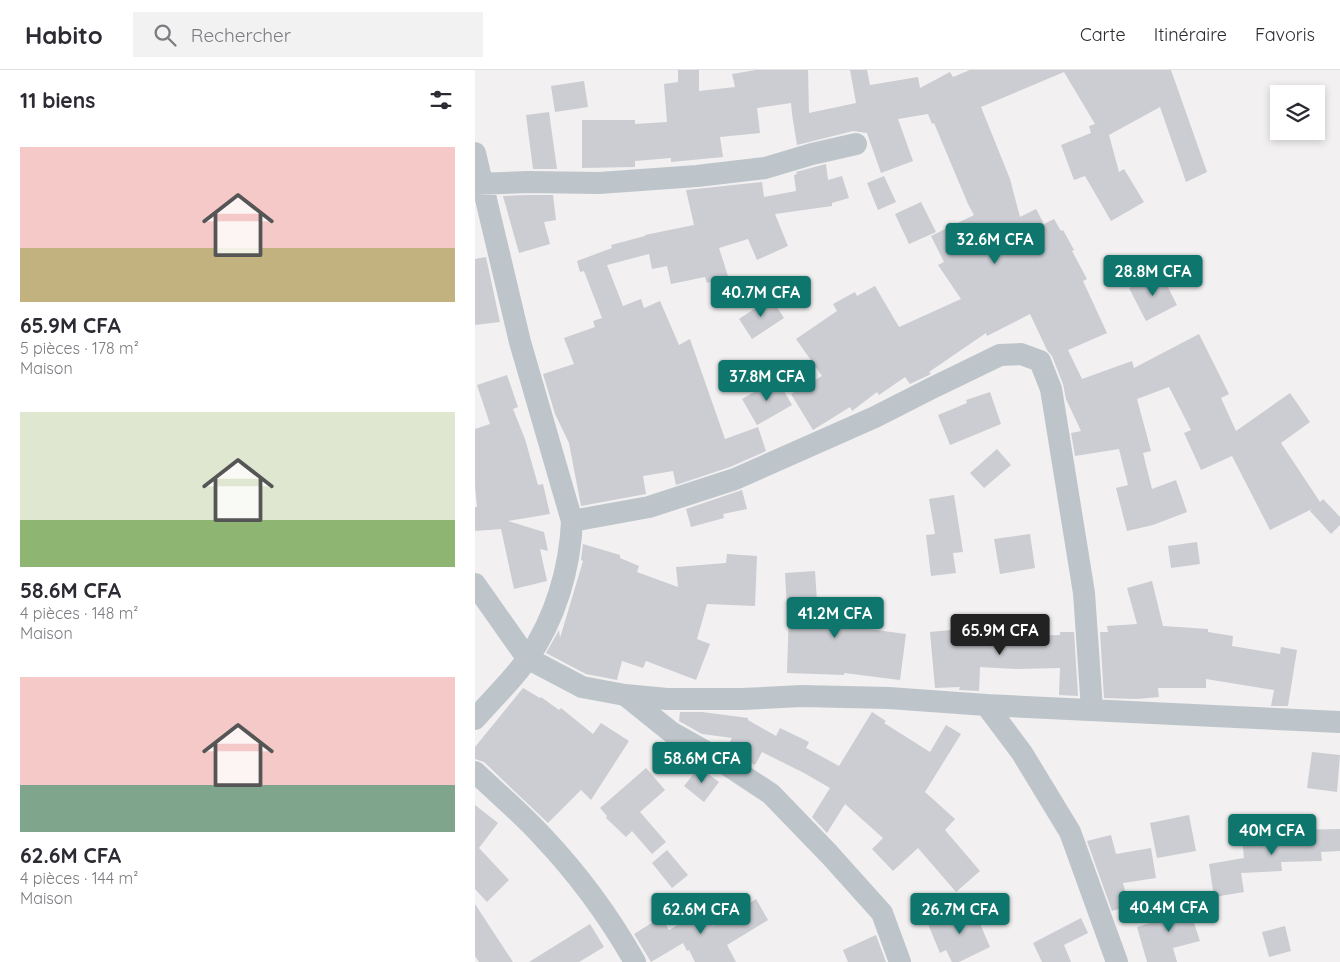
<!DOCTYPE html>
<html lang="fr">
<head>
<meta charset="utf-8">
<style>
	body { margin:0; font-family:Quicksand,sans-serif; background:#f2f2f3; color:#2b2b33; height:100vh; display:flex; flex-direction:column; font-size:19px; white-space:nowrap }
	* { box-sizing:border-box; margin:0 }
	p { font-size:16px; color:#7c7c81 }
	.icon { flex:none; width:28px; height:28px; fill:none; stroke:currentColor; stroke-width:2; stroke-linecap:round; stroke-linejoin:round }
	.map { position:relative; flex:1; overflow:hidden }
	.details { display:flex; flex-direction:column; background:#fff; width:475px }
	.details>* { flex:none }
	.buttons { position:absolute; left:795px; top:15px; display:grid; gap:10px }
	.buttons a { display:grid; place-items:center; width:55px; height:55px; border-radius:0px; background:#fff; box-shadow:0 2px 8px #0003; font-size:25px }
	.price { position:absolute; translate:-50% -42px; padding:0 11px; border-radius:5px; background:#0f766e; color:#fff; font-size:16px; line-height:32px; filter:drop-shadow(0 1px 2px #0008) }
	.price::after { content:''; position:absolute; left:50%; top:30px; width:15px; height:11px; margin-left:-8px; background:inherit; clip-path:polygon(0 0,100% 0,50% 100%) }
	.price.current { background:#222; color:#fff }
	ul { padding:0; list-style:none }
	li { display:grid; align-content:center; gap:10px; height:265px; padding:0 20px }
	li span { display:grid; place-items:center; height:155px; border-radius:0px; color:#555 }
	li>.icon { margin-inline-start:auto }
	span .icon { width:90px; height:90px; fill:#fffc; stroke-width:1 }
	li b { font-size:21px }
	h2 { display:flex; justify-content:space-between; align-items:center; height:60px; padding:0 20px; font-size:21px }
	header { display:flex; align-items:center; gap:30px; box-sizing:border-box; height:70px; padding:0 25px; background:#fff; border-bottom:1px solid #e1e1e2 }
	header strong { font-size:24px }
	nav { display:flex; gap:28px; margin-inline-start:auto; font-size:18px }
	.search { width:350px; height:45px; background:#f2f2f3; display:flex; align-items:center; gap:12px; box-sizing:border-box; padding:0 18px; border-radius:0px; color:#7c7c81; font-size:19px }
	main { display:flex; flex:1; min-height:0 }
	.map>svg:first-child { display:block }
	.building { fill:#cbcdd2 }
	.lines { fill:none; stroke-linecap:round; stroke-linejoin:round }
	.minor { stroke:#bdc5cb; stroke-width:22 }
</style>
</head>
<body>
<header>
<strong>Habito</strong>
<div class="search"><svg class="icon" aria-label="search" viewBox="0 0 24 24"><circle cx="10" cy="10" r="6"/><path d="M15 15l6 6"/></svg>Rechercher</div>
<nav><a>Carte</a><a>Itinéraire</a><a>Favoris</a></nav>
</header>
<main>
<section class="details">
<h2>11 biens<svg class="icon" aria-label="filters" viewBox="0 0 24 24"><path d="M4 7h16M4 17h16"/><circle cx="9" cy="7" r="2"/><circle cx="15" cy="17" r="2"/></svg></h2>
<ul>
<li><span style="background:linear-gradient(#f6c9c9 65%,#c2b280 0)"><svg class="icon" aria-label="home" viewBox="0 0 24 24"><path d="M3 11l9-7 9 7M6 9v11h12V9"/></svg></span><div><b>65.9M CFA</b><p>5 pièces · 178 m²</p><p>Maison</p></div></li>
<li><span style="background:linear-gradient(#dfe7d0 70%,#8fb573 0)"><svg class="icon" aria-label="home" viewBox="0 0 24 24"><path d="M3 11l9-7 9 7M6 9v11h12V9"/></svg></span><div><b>58.6M CFA</b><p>4 pièces · 148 m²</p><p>Maison</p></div></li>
<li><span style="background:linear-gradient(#f6c9c9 70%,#7fa58c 0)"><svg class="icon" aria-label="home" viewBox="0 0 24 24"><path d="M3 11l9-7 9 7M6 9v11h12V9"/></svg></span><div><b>62.6M CFA</b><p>4 pièces · 144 m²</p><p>Maison</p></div></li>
</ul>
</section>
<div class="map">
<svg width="865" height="892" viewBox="0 0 865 892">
	<rect width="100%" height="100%" fill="#f2f0f0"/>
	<path class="building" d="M203,0H224V21L260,17L257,4L281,0H333L334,43L381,33L375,0H392L395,15L443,7L445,18L475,2L478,7L495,0H696L732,102L711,112L685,37L634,65L644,102L649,99L669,132L636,151L610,106L599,110L586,75L616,63L614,56L620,54L589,2L506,37L535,109L545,147L561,139L569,154L579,149L586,161L588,160L599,180L597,181L612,209L608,211L632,263L593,280L607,309L657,291L659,298L724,264L754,324L746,328L761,361L815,323L835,352L806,373L845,432L848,429L865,447V455L856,464L835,441L837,439L795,460L757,386L726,400L709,363L716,360L694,317L662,329L676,381L668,383L677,419L701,410L712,442L678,455L652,461L641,418L653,415L644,379L600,386L596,363L606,361L591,329L588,314L577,286L572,280L555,244L512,266L511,263L454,302L456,304L435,314L430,307L404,325L402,322L377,341L375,337L338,360L316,324L347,306L321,269L362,241L358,234L380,222L382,226L400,216L424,257L486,229L463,195L469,192L456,166L499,145L493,134L459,53L457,54L453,44L423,49L438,91L406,103L392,63L378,61L322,75L317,44L316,33L282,38L285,63L245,67L248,87L196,92V88L160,91V97L107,98V50H160V54L192,52L189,14L203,12Z
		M109,11L113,37L80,42L76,16Z
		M74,42L82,99H58L51,45Z
		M351,94L353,110L367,106L374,128L357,133V136L300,144L313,176L282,190L273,169L244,178L253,206L232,213L230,207L196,214L192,196L177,199L174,184L132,195L148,236L166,229L169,238L185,231L204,275L215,269L250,369L283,357L291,381L255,397L201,415L198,401L168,406L171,424L106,436L94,373L80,344L68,304L99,294L89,268L120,257L118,251L127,248L109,201L105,202L102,191L137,178L136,175L170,166V165L219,155L211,120L287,112L289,127L321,121L319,105L322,104L321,102Z
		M409,106L421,132L403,140L392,113Z
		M53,125H78L81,150L69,152L75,174L44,183L28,126Z
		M446,132L461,162L434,174L420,144Z
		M11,187L25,252L0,255V189Z
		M685,202L702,235L671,251L654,218Z
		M296,228L309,248L277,269L264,249Z
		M32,305L43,337L38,339L50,369L63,415L68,414L75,444L33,451L69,462L73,481L65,479L72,511L39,519L26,459L0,461V437H2L0,416V359L15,354L2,315Z
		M302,309L317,335L282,355L267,329Z
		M515,322L526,354L475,375L463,345L492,333L491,330Z
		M522,379L536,395L509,418L495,403Z
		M267,420L272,439L248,444L249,448L216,457L211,439Z
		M479,425L488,482L478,483L481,503L456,506L451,465L460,464L454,429Z
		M555,464L560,498L525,504L519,469Z
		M722,472L725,494L696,498L693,476Z
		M108,474L145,485V488L164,496L162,502L203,517L201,497L251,493L252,484L282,486L280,536L232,534L222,569L235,574L221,610L171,591L168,598L147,591L142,610L111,604L71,583L84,560L85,568L108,491L106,490Z
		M340,501L343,547L372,548L371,556L431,564L425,610L369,603V605L312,603L314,539H312L310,503Z
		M677,511L688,556L733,559V562L758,566L757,576L805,584L806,577L822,580L813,636H796L799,620L731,609V618H683L684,627L662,629L629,628L625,562H633L632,556L662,554L652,518Z
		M507,557V561L544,563V566L585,565V562H599L603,626L584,625L585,598L541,599L505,597L504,621L484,620L485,617L460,618L455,562Z
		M48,618L65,628L66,627L84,640L86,638L118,664L126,653L154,671L116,730L106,720L73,753L9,692L0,689V677Z
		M205,642H227L273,648V650L301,666L305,658L334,672L331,678L364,696L397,642L411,651L409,653L455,682L471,655L486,664L450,722L480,749L470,760L505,801L481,822L443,778L418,801L397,779L408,768L370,734L352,763L337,747L355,718L329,703L287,682L280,695L251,679L257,668L227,664L204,651Z
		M837,682L865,685L862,722L832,718Z
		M224,697L244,712L229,732L209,716Z
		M171,698L190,720L165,742L191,772L177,784L157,761L151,767L131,748L132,746L125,738Z
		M0,735L23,753L4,778L34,810L12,832L0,819Z
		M714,745L721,781L682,788L675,753Z
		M865,759V781L846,782L847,791L806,792L807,801L766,803L769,822L739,827L734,794L769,788L767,767L813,765V760Z
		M636,765L641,784L676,778L681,808L648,813L654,836L637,841L612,771Z
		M192,780L213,805L197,818L177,793Z
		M709,823L725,871L698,878L702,892H672L662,857L698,846L692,829Z
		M281,829L293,850L252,875L261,892H220L214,880L212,881L208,873L176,892L159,864L186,847L194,860L229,840L238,856Z
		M0,834L38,892H4L0,886Z
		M497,835L515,877L484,892H477L471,880L465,883L453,854Z
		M606,848L613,863L589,875L596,892H567L558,873Z
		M115,854L129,877L104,892H54Z
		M810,856L816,881L794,887L787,862Z
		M401,865L411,892H373L368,880Z"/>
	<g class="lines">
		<path class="minor" d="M0,83L45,272L97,451C95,499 80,549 53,588C38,610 17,629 0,649
			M0,114L53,112L124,113L222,106L290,98L337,84L381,74
			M97,451L174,437L260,409L400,347L457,318L525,285L546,284L565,291L576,319L609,523L617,639
			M0,514L52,588L107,617L150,625L192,629H267L327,626L414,628L511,635L865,652
			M150,625L196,662L237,685L296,724L354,784L407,843L425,892
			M511,635L547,683L595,762L642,892
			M0,702C22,723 46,743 67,766C103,804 134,846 160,892"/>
	</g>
</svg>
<div class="buttons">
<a><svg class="icon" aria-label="layers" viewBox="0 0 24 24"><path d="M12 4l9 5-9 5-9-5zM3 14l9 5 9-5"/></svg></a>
</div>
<b class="price" style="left:520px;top:195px">32.6M CFA</b>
<b class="price" style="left:678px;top:227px">28.8M CFA</b>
<b class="price" style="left:286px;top:248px">40.7M CFA</b>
<b class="price" style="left:292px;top:332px">37.8M CFA</b>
<b class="price" style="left:360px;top:569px">41.2M CFA</b>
<b class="price current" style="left:525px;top:586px">65.9M CFA</b>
<b class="price" style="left:227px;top:714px">58.6M CFA</b>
<b class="price" style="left:797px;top:786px">40M CFA</b>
<b class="price" style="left:694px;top:863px">40.4M CFA</b>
<b class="price" style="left:226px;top:865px">62.6M CFA</b>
<b class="price" style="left:485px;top:865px">26.7M CFA</b>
</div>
</main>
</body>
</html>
